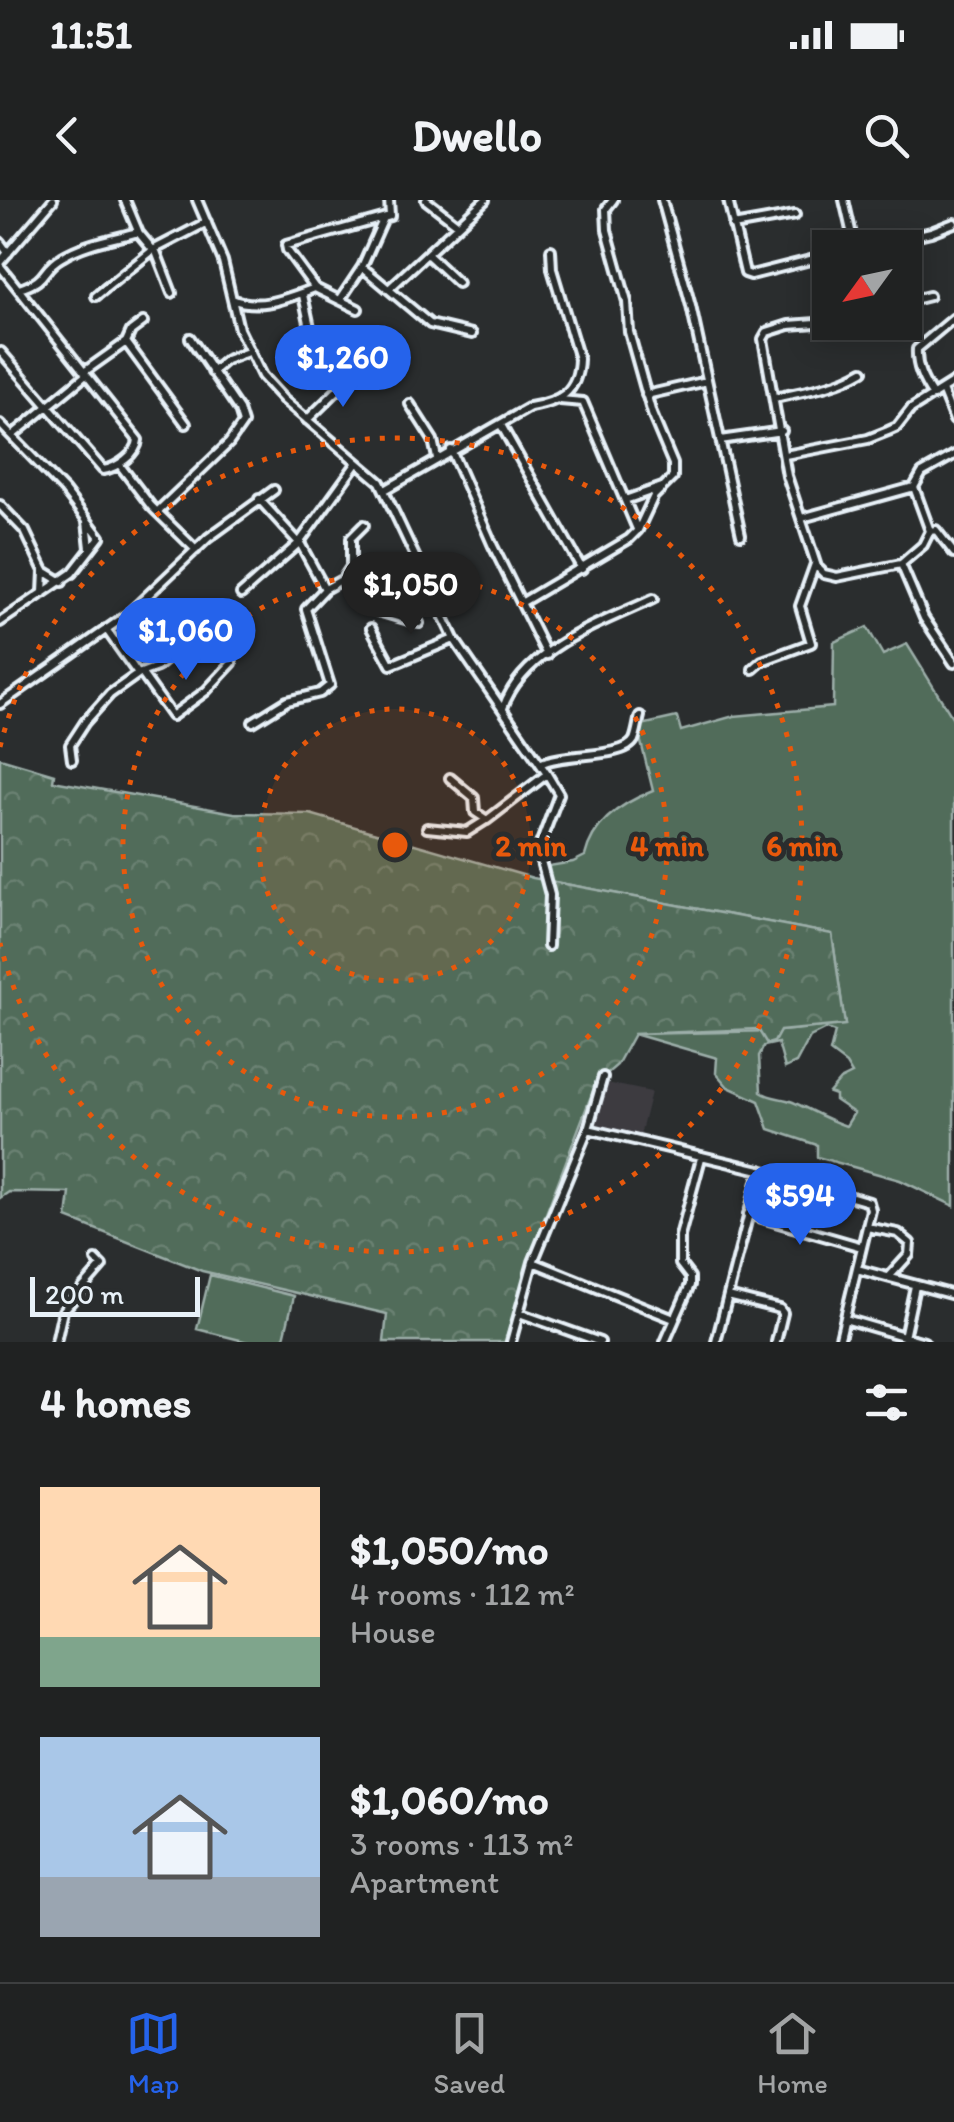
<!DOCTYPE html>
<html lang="en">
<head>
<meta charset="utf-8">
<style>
	body { margin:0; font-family:Itim,sans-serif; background:#282a2a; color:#f1f3f6; height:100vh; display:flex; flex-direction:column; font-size:38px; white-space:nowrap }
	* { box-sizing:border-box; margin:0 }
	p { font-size:32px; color:#a2a4a5 }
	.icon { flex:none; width:55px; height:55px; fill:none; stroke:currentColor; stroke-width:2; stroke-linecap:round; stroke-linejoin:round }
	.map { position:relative; height:1142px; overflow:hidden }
	.panel { display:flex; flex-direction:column; background:#202222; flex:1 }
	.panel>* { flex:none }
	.needle { width:65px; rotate:237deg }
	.fabs { position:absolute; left:812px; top:30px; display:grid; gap:20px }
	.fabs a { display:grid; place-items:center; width:110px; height:110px; border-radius:0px; background:#202222; box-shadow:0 5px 25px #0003,0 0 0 2px #3d3f40; font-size:50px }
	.scale { position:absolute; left:30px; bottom:25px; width:170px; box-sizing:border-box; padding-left:10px; border:5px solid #e8f1f8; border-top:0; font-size:28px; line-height:35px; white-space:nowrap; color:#e8f1f8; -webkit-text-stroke:8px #2a2d2e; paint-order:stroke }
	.price { position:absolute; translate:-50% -85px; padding:0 22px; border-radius:35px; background:#2563eb; color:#fff; font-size:32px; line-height:65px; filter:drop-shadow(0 2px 5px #0008) }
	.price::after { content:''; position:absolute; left:50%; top:60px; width:30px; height:22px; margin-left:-15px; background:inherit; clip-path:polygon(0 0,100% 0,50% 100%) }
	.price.active { background:#222; color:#fff }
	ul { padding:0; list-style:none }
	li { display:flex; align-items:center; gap:30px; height:250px; padding:0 40px }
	li span { display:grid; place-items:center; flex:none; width:280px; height:200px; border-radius:0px; color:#555 }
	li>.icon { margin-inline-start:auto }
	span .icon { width:120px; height:120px; fill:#fffc; stroke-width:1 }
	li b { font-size:42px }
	h2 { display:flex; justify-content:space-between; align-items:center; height:120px; padding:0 40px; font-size:42px }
	.status { display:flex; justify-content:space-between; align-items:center; height:70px; padding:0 50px; background:#202222; direction:ltr }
	.status svg { height:28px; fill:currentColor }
	header { display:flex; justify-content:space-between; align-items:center; height:130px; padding:0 40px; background:#202222; font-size:45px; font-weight:700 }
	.tabs { display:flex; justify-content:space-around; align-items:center; height:140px; border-top:2px solid #3d3f40; background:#202222; font-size:28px; color:#a2a4a5 }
	.tabs a { display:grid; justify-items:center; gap:5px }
	.tabs .active { color:#2563eb }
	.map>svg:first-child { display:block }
	.built { fill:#3c3b41 }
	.green { fill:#516c5a; stroke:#9caea9; stroke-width:2.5; fill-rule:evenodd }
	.forest { fill:url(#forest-crowns); stroke:#9caea9; stroke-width:2.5 }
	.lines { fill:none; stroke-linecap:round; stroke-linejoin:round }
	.street-casing { stroke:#e8f1f8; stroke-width:14 }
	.street { stroke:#2a2d2e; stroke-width:6 }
	.ring { fill:none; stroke:#e8590c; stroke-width:5; stroke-dasharray:5 10 }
	.centre { fill:#e8590c; stroke:#2a2d2e; stroke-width:5 }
	.ring-label { font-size:30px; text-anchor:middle; font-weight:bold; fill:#e8590c; stroke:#2a2d2e; stroke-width:10; stroke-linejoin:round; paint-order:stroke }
</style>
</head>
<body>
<div class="status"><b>11:51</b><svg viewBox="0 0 49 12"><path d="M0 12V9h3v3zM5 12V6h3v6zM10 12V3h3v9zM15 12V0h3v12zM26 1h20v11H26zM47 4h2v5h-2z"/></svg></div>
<header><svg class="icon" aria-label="back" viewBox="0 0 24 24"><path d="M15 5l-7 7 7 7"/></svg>Dwello<svg class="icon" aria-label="search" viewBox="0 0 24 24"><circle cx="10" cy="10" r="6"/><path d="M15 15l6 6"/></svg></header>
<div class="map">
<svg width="954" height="1142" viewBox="0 0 954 1142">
	<defs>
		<pattern id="forest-crowns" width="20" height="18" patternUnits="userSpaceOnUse" patternTransform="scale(2.5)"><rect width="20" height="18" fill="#516c5a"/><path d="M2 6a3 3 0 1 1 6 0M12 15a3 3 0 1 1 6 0" fill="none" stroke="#6a8172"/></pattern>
	</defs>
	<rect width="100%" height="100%" fill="#2a2d2e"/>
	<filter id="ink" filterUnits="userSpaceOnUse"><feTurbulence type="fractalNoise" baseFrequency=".01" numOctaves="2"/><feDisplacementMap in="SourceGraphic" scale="20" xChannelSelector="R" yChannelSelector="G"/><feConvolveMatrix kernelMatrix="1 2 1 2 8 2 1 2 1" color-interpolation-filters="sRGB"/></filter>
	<g filter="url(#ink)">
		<path class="built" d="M607,883L651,892L640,936L596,926Z"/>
		<path class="green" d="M867,427L883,455L907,444L954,520V1006L900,980L817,957V945L769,929L759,901L728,887L716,873L717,858L634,834L780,831L845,825L832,734L549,681V666L573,662L585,656C593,622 621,603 653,591L637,526L677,517L681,531L734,516L833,507L834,442ZM826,829L835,832L830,852L846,864L852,874L840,880L829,893L835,895V900L854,913L846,926C827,920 811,910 793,902C781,897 772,899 761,892L759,856L764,846L778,843L785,868L796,863L810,837Z
			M210,1075L294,1096L283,1142H248L197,1129Z"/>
		<path class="forest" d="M0,558L54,574L53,581L234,613L310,614L533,678L832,734L845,825L780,831L774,842L767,844L758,829L634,834L617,865L596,883L544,1019L505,1142H384L387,1114L202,1071L67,1018L70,993L9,992L0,998Z"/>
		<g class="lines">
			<g class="street-casing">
				<path id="street" d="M125,0L138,31
					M197,0L223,61L239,129L262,176L284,200L380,282L454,439L547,574L487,620L475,612L474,598L450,578
					M426,0L457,24
					M662,0L691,106L741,335
					M728,0L745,73L751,75L830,55
					M844,0L855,48
					M733,26L795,15
					M0,42L8,53
					M863,48L931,32L954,23
					M155,49L172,93
					M427,54L458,83
					M0,62L53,0
					M0,66L138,240C137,254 117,268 103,270L1,152
					M362,67L430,124L472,134
					M390,88L485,0
					M19,89C51,79 39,70 62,57C84,43 113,39 138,32L153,50
					M303,95L313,141
					M96,96L153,50L207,22
					M232,99C260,111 290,97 315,88
					M340,100L362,67L383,20
					M905,102L929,96
					M358,109L315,88L287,50L286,45L390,16L389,0
					M830,122L789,125L767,132L763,139L787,276L817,367L824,374L837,377L901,364L923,345L930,331L914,287
					M126,142L186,224
					M84,172L126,142L131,131L143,122
					M212,172L226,160L248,152
					M942,190L954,220
					M646,195L707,181
					M933,196C923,181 916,167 917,149L954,118
					M775,198C806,191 836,187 863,171
					M560,200L583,202L637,329
					M410,204L433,240L437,258
					M307,220L354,174
					M0,224L64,290L100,337L72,373L0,422
					M501,225L582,369
					M13,235L86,175
					M720,240L782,231
					M451,250L493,346L547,455
					M785,255L868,239L888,231L897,227L911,209L954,182
					M119,264L151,306L196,350
					M385,290L530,207C559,202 578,193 579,159L552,69L551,50
					M625,300L662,287
					M0,305L25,331L44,371L62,382
					M157,312L229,243L243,223L239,210L190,138
					M802,318L914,287L922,273L954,255
					M87,321L90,348
					M930,331L936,330L954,353
					M901,364L924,418L954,463
					M343,379L351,367V338L364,325
					M325,389L343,379L362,397L368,408L419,423
					M43,393L44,371
					M241,394L299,343L356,264
					M521,403L629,339L638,330L654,296L673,277V264L652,214L629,132L627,102L607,30L606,9L613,0
					M371,428L391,465L454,439
					M106,429L138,474
					M753,469L762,461L811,443L800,406L815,364
					M142,474L172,516L206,491L232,463
					M0,504L127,415L208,338L274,290
					M503,508C523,449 601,423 653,399
					M253,522L287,501L320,493L330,485L306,409L325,389L301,345L259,299
					M72,560L70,545L85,522L110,494L138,474L157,467L210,425
					M540,564C563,552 624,559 634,540C637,533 638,523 640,516
					M547,574L559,594L538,650L550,695L548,746
					M427,628L467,632L486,620
					M588,929L760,970L869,1002L871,1010L839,1142
					M748,1014L862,1047
					M867,1027L898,1033L910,1043L909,1055L889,1077
					M533,1062L674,1119
					M857,1069L954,1095
					M728,1096L780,1109L783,1113L776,1142
					M519,1113L600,1142
					M845,1119L924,1142
					M56,1142L63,1111L102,1066L96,1060
					M511,1142L533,1062L588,929L603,877
					M665,1142L690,1085V1077L680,1064V1036L701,958
					M716,1142L760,970
					M903,1142L915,1086"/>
			</g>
			<use href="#street" class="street"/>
		</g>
	</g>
	<circle cx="395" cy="645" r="136" fill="#e8590c" fill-opacity=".12"/>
	<g class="ring">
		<circle cx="395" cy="645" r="136"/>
		<circle cx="395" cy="645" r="272"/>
		<path d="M0 547A407 407 0 1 1 0 743"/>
	</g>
	<circle cx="395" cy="645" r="15" class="centre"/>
	<g class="ring-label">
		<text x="531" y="656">2 min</text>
		<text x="667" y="656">4 min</text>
		<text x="802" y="656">6 min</text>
	</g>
</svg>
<div class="fabs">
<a><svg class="needle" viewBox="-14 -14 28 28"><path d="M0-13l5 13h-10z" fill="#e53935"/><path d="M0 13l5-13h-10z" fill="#a2a4a5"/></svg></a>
</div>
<div class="scale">200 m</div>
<b class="price" style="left:343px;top:210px">$1,260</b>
<b class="price active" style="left:411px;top:437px">$1,050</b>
<b class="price" style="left:186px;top:483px">$1,060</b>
<b class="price" style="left:800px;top:1048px">$594</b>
</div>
<section class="panel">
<h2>4 homes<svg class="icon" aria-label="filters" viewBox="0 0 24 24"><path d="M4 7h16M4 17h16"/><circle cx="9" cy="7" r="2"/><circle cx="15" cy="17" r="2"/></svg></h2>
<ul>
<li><span style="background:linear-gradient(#ffd9b3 75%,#7fa58c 0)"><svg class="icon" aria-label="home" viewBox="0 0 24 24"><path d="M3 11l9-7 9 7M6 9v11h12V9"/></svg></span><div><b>$1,050/mo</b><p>4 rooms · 112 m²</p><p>House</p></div></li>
<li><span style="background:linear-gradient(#a9c7e8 70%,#9aa5b1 0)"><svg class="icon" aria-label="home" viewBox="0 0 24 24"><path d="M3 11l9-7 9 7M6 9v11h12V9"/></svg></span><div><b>$1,060/mo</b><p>3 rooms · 113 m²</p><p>Apartment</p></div></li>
</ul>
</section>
<nav class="tabs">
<a class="active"><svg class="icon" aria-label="map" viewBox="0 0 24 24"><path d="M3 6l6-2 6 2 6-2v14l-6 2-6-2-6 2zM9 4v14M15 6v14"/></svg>Map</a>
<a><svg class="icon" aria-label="saved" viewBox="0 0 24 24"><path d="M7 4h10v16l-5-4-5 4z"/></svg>Saved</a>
<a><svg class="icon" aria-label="home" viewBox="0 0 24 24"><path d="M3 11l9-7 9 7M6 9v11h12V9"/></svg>Home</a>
</nav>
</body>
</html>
